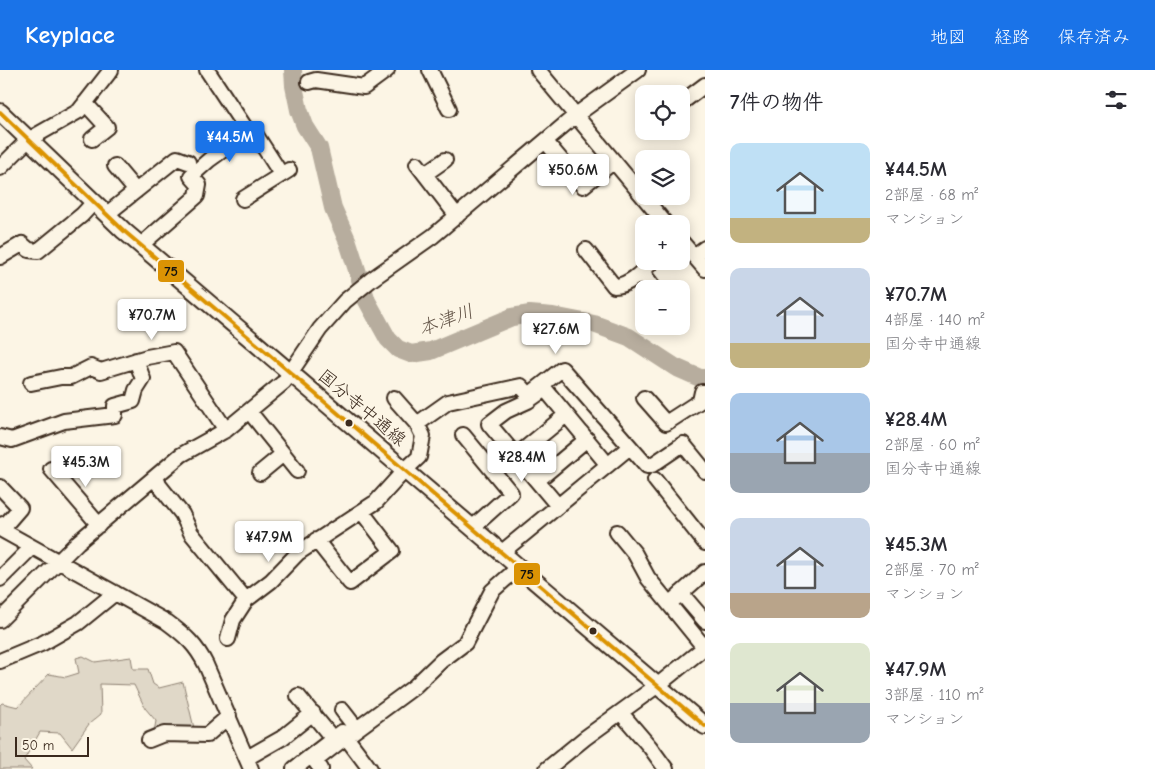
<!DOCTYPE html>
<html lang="ja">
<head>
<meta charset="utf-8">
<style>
	body { margin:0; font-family:"Comic Neue","Klee One",sans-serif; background:#f7f7f7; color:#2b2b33; height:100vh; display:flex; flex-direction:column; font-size:19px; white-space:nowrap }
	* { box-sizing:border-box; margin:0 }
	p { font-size:16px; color:#7c7c81 }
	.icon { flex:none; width:28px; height:28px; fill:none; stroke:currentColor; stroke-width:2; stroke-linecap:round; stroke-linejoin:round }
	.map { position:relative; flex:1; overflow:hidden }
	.panel { display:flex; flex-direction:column; background:#fff; width:450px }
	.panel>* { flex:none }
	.buttons { position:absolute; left:635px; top:15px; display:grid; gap:10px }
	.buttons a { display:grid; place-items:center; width:55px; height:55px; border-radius:10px; background:#fff; box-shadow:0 2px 12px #0003; font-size:25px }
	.scale { position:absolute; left:15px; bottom:12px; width:74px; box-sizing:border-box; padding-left:5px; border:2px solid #3b2a1e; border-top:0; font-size:14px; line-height:18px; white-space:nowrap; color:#3b2a1e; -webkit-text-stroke:4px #fcf5e5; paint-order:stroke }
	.price { position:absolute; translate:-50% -42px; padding:0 11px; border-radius:5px; background:#fff; color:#222; font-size:16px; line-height:32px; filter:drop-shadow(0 1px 2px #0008) }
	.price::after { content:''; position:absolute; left:50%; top:30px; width:15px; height:11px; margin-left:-8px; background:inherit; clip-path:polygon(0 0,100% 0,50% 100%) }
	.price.selected { background:#1a73e8; color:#fff }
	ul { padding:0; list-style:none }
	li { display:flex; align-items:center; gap:15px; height:125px; padding:0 25px }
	li span { display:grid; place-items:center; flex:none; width:140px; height:100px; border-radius:10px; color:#555 }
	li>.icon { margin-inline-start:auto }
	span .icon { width:60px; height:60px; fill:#fffc; stroke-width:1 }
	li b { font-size:21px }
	h2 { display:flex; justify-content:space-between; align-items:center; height:60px; padding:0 25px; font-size:21px }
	header { display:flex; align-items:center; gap:30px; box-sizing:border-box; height:70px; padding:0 25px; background:#1a73e8; color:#fff }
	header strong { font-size:24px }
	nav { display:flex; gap:28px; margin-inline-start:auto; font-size:18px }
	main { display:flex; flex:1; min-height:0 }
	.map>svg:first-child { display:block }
	.green { fill:#e0d8c8; stroke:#8e8173 }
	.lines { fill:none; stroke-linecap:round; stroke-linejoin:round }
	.river { stroke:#b7ad9e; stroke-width:18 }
	.minor-casing { stroke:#3b2a1e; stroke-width:18 }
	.major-casing { stroke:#3b2a1e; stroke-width:20 }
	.minor { stroke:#fcf5e5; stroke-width:14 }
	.major { stroke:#fcf5e5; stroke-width:16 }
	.bus-1-casing { stroke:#fcf5e5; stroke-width:8 }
	.bus-1 { stroke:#db9304; stroke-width:4 }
	.bus-dot { fill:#3b2a1e; stroke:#fcf5e5; stroke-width:2 }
	.labels { text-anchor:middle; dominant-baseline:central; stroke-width:4; stroke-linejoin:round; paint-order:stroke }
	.street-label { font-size:18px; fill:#3b2a1e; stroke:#fcf5e5 }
	.water-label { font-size:19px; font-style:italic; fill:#605144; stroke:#fcf5e5 }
	.line-badge { stroke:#fcf5e5; stroke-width:2 }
	.pale-badge-label { font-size:14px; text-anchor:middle; font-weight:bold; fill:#111 }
</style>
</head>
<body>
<header>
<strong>Keyplace</strong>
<nav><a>地図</a><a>経路</a><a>保存済み</a></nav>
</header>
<main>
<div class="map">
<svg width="705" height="699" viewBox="0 0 705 699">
	<rect width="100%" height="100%" fill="#fcf5e5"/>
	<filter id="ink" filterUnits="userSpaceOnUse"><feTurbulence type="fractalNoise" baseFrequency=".02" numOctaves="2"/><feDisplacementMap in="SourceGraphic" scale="10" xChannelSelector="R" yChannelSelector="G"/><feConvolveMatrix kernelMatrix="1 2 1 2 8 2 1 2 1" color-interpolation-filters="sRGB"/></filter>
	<g filter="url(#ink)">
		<path class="green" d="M83,586L95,592L131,587L133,599H148L153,614L159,618L183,612L194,658H171L154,662L156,651L145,638L134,615L100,614L101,644L89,654L72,678L60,663L40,662L24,690L32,699H0V635L2,633L18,637L49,604L66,607L79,603L76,588Z"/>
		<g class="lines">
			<path class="river" d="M293,0L294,16L299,40L305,56L319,78L333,138L348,172L367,231L388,269L398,279L411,284L431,281L512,247L530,244L553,246L594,254L629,267L675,297L700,308H705"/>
			<g class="minor-casing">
				<path id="minor" d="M430,0L449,39
					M538,0L666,154
					M309,12L316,10L364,17L387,0
					M85,33L107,57L92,69
					M681,33L705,15
					M248,62L256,65L281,104
					M546,72L583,116L613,92
					M417,94L457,146
					M115,96L136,121
					M0,98L28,70L79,41L111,0
					M425,104L445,90
					M243,129L289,100
					M107,144L177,88L188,92
					M681,171L705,199
					M141,175L197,126L199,115L191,106L209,90L248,62L207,0
					M586,180L614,216C629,216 643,201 653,191
					M694,186L705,178
					M0,187L22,174L29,180L38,181L82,145L94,132
					M642,202L655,219
					M31,313L61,307H71L91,297L101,301L147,287L174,282L226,360
					M394,328L417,354
					M644,328L666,353L700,331L702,322H705
					M249,341L297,401
					M463,365L511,423L472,458
					M0,367L12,370L64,351L115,345V336L133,331L136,320L143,309L136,290
					M516,386L566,345
					M51,399L99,455
					M260,403L283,384
					M156,407L159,415L182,444L191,463L246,530L271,511L298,483L376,432L404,401L419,387L423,366L417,354L448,332L521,316L529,325L562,299L647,396L652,395L683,374L705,401
					M655,410L705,473
					M537,411L587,369
					M0,417L20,438L7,453L0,455
					M558,436L489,354L506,341L528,331L545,319L608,395
					M0,459L167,552C186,566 196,575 206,595L251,699
					M617,462L635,484L648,508L704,577
					M316,470L350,513L392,481L362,442
					M501,483L626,380
					M0,509L32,477
					M681,523L705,551
					M669,534L705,502
					M0,550L78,472L181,385L226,360L284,312L320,259L345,231L372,209L433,166L576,45L638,0
					M228,569L233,550L246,530
					M0,591L43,573L78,553L115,523
					M298,626L333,669
					M342,640L356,658
					M621,643L650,677L666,699
					M149,670L164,664L207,665L229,646
					M247,688L282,668L313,643
					M294,699L342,662L346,667L414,617L441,591L465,573L492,521L518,498
					M321,699L315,691L346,667L370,699
					M547,699L585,668L658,615L705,577"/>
			</g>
			<g class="major-casing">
				<path id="major" d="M0,42L124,161L705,656"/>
			</g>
			<use href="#minor" class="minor"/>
			<use href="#major" class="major"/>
			<g class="bus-1-casing">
				<path id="bus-1" d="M0,42L124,161L705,656"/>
			</g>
			<use href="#bus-1" class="bus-1"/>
		</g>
	</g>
	<g class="bus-dot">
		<circle cx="349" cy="353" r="4.5"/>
		<circle cx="593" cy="561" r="4.5"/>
	</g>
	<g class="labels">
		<g class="street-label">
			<text transform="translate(362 338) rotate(40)">国分寺中通線</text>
		</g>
		<g class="water-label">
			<text transform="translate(446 250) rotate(-20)">本津川</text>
		</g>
	</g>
	<g class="line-badge">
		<rect x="157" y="189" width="28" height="24" rx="5" fill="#db9304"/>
		<rect x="513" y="492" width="28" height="24" rx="5" fill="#db9304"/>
	</g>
	<g class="pale-badge-label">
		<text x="171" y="206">75</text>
		<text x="527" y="509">75</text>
	</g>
</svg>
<div class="buttons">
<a><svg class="icon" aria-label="locate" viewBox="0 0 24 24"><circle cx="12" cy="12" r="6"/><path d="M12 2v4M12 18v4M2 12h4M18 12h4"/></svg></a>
<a><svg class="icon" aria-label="layers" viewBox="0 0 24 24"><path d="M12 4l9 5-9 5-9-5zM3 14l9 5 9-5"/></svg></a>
<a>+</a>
<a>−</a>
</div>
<div class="scale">50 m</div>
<b class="price selected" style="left:230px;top:93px">¥44.5M</b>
<b class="price" style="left:573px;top:126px">¥50.6M</b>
<b class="price" style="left:152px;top:271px">¥70.7M</b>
<b class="price" style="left:556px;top:285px">¥27.6M</b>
<b class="price" style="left:522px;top:413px">¥28.4M</b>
<b class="price" style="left:86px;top:418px">¥45.3M</b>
<b class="price" style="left:269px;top:493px">¥47.9M</b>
</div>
<section class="panel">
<h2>7件の物件<svg class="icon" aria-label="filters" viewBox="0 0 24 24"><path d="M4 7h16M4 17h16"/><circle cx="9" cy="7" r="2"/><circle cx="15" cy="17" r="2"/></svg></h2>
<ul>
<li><span style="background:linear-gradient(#bfe0f5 75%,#c2b280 0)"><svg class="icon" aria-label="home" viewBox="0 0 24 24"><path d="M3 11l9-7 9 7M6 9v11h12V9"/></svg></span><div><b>¥44.5M</b><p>2部屋 · 68 m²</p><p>マンション</p></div></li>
<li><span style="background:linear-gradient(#c9d6e8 75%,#c2b280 0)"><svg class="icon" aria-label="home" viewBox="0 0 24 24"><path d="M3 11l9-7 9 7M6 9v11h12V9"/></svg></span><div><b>¥70.7M</b><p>4部屋 · 140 m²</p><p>国分寺中通線</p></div></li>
<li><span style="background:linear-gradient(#a9c7e8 60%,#9aa5b1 0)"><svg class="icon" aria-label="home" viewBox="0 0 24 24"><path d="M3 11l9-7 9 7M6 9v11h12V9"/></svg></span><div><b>¥28.4M</b><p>2部屋 · 60 m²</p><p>国分寺中通線</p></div></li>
<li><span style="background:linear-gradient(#c9d6e8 75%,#b9a48a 0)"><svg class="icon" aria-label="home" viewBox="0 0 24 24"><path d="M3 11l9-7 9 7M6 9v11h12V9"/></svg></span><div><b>¥45.3M</b><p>2部屋 · 70 m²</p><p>マンション</p></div></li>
<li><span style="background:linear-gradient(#dfe7d0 60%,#9aa5b1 0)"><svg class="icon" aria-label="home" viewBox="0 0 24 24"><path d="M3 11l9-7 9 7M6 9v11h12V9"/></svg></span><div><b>¥47.9M</b><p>3部屋 · 110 m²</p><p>マンション</p></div></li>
</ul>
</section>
</main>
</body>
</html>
